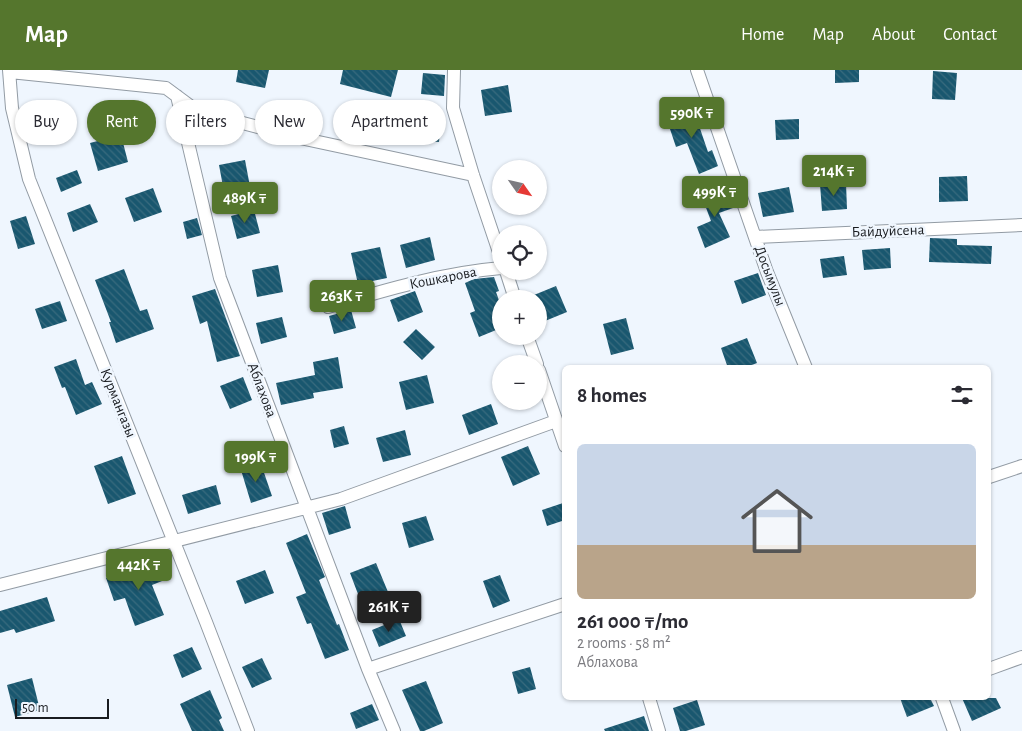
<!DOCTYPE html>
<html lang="en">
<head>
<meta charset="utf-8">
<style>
	body { margin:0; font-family:"Alegreya Sans",sans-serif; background:#f2f2f3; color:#2b2b33; height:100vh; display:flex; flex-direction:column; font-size:19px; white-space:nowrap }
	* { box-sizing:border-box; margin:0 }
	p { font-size:16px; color:#7c7c81 }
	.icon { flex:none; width:28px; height:28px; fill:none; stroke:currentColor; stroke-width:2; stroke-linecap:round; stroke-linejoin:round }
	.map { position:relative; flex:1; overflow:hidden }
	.drawer { position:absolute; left:562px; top:295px; width:429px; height:335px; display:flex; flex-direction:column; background:#fff; border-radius:8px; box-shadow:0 1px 4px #0004 }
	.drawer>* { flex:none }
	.hud { position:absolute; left:15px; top:30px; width:472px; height:45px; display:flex; gap:10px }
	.needle { width:32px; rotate:124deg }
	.buttons { position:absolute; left:492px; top:90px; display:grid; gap:10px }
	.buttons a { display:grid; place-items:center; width:55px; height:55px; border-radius:50%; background:#fff; box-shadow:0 1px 4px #0004; font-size:25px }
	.scale { position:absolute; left:15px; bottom:12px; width:94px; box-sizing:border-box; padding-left:5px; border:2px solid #191c20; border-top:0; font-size:14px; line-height:18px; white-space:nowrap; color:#191c20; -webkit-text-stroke:4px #eff6fe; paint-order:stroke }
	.price { position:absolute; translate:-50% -42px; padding:0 11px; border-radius:5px; background:#55762d; color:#fff; font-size:16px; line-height:32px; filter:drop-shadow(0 1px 2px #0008) }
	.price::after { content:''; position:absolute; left:50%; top:30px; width:15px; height:11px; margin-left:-8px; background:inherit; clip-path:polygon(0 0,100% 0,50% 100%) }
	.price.on { background:#222; color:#fff }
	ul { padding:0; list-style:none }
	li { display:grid; align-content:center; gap:10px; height:265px; padding:0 15px }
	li+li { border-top:1px solid #e1e1e2 }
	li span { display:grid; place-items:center; height:155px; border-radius:8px; color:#555 }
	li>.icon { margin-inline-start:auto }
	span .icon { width:90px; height:90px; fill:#fffc; stroke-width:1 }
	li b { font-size:21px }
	h2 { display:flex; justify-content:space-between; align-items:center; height:60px; padding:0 15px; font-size:21px }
	.tag { padding:0 18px; border-radius:22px; background:#fff; box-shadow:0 1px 4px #0004; font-size:18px; line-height:45px }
	.tag.on { background:#55762d; color:#fff }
	header { display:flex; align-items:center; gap:30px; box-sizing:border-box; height:70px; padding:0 25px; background:#55762d; color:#fff }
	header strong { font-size:24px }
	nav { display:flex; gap:28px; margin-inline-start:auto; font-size:18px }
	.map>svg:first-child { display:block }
	.building { fill:url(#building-back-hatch) }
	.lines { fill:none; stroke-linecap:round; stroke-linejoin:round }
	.minor-casing { stroke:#929ba4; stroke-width:14 }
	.minor { stroke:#fff; stroke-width:12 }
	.labels { text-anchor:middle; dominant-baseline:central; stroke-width:5; stroke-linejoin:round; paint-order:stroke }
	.street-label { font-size:15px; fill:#191c20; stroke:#eff6fe }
</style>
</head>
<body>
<header>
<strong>Map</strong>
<nav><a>Home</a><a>Map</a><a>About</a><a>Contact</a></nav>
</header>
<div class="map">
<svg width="1022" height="661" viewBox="0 0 1022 661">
	<defs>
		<pattern id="building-back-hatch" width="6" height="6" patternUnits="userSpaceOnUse" patternTransform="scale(1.25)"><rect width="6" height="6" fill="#19576f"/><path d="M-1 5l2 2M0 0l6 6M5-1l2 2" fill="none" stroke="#396b7e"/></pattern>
	</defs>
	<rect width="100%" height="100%" fill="#eff6fe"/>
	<path class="building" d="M238,0H269L265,18L236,12Z
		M343,0H398L391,27L340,14Z
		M835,0H859V12L835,13Z
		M933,1L957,3L955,30L932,29Z
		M423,3L445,5L444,26L421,24Z
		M508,15L512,42L485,46L481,20Z
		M51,37L62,63L41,72L29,46Z
		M693,38L708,82L712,80L718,96L699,104L687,73L676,77L666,47Z
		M417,46L441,49L439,72L415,70Z
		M799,49V69L776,70L775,50Z
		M121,65L128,92L98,101L90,73Z
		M245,90L251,122L225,127L219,95Z
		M77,100L82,113L61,122L56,108Z
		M967,106L968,131L939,132V107Z
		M846,113L847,139L822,141L820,114Z
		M789,117L794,142L763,147L758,123Z
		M153,118L162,142L134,152L125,128Z
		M726,119L733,138L719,143L730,167L705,178L697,157L711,151L702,127Z
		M90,134L98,152L73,162L67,143Z
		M254,140L260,163L237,169L231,146Z
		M26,146L35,174L18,179L10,151Z
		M197,148L202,165L187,169L183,152Z
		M430,167L435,190L406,198L400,175Z
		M930,168L957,169V175L992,176L991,194L929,192Z
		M380,177L387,208L358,214L351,183Z
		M890,178L891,198L864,200L862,180Z
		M844,186L847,205L823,208L820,189Z
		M278,195L283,222L257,227L252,200Z
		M124,199L140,241L147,239L154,259L116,273L109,252H111L95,210Z
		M758,203L766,225L742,234L734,211Z
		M494,207L499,221L496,222L501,236V258L479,267L470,243L475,241L465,213L474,209Z
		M556,216L567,242L545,251L539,236V229H536L534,225Z
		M215,219L240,286L217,292L207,251L200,254L192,226Z
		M415,221L423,242L398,252L390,230Z
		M60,231L67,251L42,259L35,239Z
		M351,240L356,258L334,264L329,246Z
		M282,247L287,267L261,274L256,253Z
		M626,248L634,279L611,285L603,254Z
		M416,259L435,277L422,290L403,272Z
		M747,268L757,293L744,298H728L721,278Z
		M338,287L343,318L313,323L314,328L281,335L276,313L315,305L313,292Z
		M76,289L85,315L92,312L102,334L76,345L65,317L62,318L54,297Z
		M427,305L434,333L406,340L399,312Z
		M243,307L252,330L230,339L220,316Z
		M491,334L498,354L469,365L462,345Z
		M344,356L349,374L334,378L330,360Z
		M405,360L411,385L383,392L376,368Z
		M528,376L540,404L513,416L501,387Z
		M122,386L136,424L108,434L94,396Z
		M261,394L272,426L251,433L241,400Z
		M216,415L221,434L188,444L182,425Z
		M563,433L565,441V450L547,456L542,440Z
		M345,436L351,458L329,465L322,443Z
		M426,446L434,470L409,478L402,453Z
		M307,464L325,507L319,510L337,555L339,554L349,580L325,589L311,553L307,554L296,527L306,523L286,473Z
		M161,491L167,509L152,515L164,545L135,556L125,528L114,531L106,508L131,500V501Z
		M376,493L388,522L361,532L350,503Z
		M265,500L274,523L245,534L236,511Z
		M500,505L510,531L493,538L483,511Z
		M47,527L55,551L16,563L14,559L0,563V541Z
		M399,549L406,566L379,577L372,560Z
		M192,577L202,599L182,608L173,585Z
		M262,588L272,609L252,618L242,597Z
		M530,597L536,619L518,624L512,602Z
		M32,608L40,640L15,647L7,615Z
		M426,611L443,653L424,661H420L402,620Z
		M210,620L222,648L219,650L224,661H192L180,634Z
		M900,628H930L934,636L907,647Z
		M962,628H996L1001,638L972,651Z
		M697,630L705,655L686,661H680L673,638Z
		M372,634L379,650L356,659L350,643Z
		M644,646L649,661H605L604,659Z"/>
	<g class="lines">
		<g class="minor-casing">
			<path id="minor" d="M9,0L12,38L29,109L206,552L248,661
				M454,0L453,38L473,105L501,188
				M697,0L767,202L806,298
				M10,2L166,18L197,41L300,68L473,105
				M177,26L220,208L368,599L394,661
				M755,167L1022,155
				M506,201L515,229
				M328,237C385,220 442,203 501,198
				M527,266L537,294
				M539,300L565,376
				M989,407L1022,396
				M0,515L341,429L556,351
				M368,599L565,534
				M989,599L1022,587
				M649,628L659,661
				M942,628L954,661"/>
		</g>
		<use href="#minor" class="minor"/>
	</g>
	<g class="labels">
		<g class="street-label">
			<text transform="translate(888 161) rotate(-2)">Байдуйсена</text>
			<text transform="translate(770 206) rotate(69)">Досымулы</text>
			<text transform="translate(443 208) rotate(-11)">Кошкарова</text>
			<text transform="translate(262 320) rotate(69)">Аблахова</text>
			<text transform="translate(118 333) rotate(68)">Курмангазы</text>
		</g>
	</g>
</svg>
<div class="buttons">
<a><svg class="needle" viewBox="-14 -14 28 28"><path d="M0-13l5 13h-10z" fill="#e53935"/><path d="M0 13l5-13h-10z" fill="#7c7c81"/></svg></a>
<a><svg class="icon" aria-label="locate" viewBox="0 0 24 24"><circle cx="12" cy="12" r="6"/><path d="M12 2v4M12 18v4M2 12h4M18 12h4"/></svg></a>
<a>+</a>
<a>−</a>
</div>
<div class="scale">50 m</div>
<b class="price" style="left:692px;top:69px">590K ₸</b>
<b class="price" style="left:834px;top:127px">214K ₸</b>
<b class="price" style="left:715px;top:148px">499K ₸</b>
<b class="price" style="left:245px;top:154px">489K ₸</b>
<b class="price" style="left:342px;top:252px">263K ₸</b>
<b class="price" style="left:256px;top:413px">199K ₸</b>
<b class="price" style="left:139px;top:521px">442K ₸</b>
<b class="price on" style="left:389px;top:563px">261K ₸</b>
<div class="hud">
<a class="tag">Buy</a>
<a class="tag on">Rent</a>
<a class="tag">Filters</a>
<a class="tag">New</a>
<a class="tag">Apartment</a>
</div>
<section class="drawer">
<h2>8 homes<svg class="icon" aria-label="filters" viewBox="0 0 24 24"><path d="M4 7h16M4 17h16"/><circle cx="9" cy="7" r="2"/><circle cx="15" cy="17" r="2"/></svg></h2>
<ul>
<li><span style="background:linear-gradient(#c9d6e8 65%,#b9a48a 0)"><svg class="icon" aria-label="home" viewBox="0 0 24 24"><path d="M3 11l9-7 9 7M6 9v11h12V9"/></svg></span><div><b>261 000 ₸/mo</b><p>2 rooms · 58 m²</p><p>Аблахова</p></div></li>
</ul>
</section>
</div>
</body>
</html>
